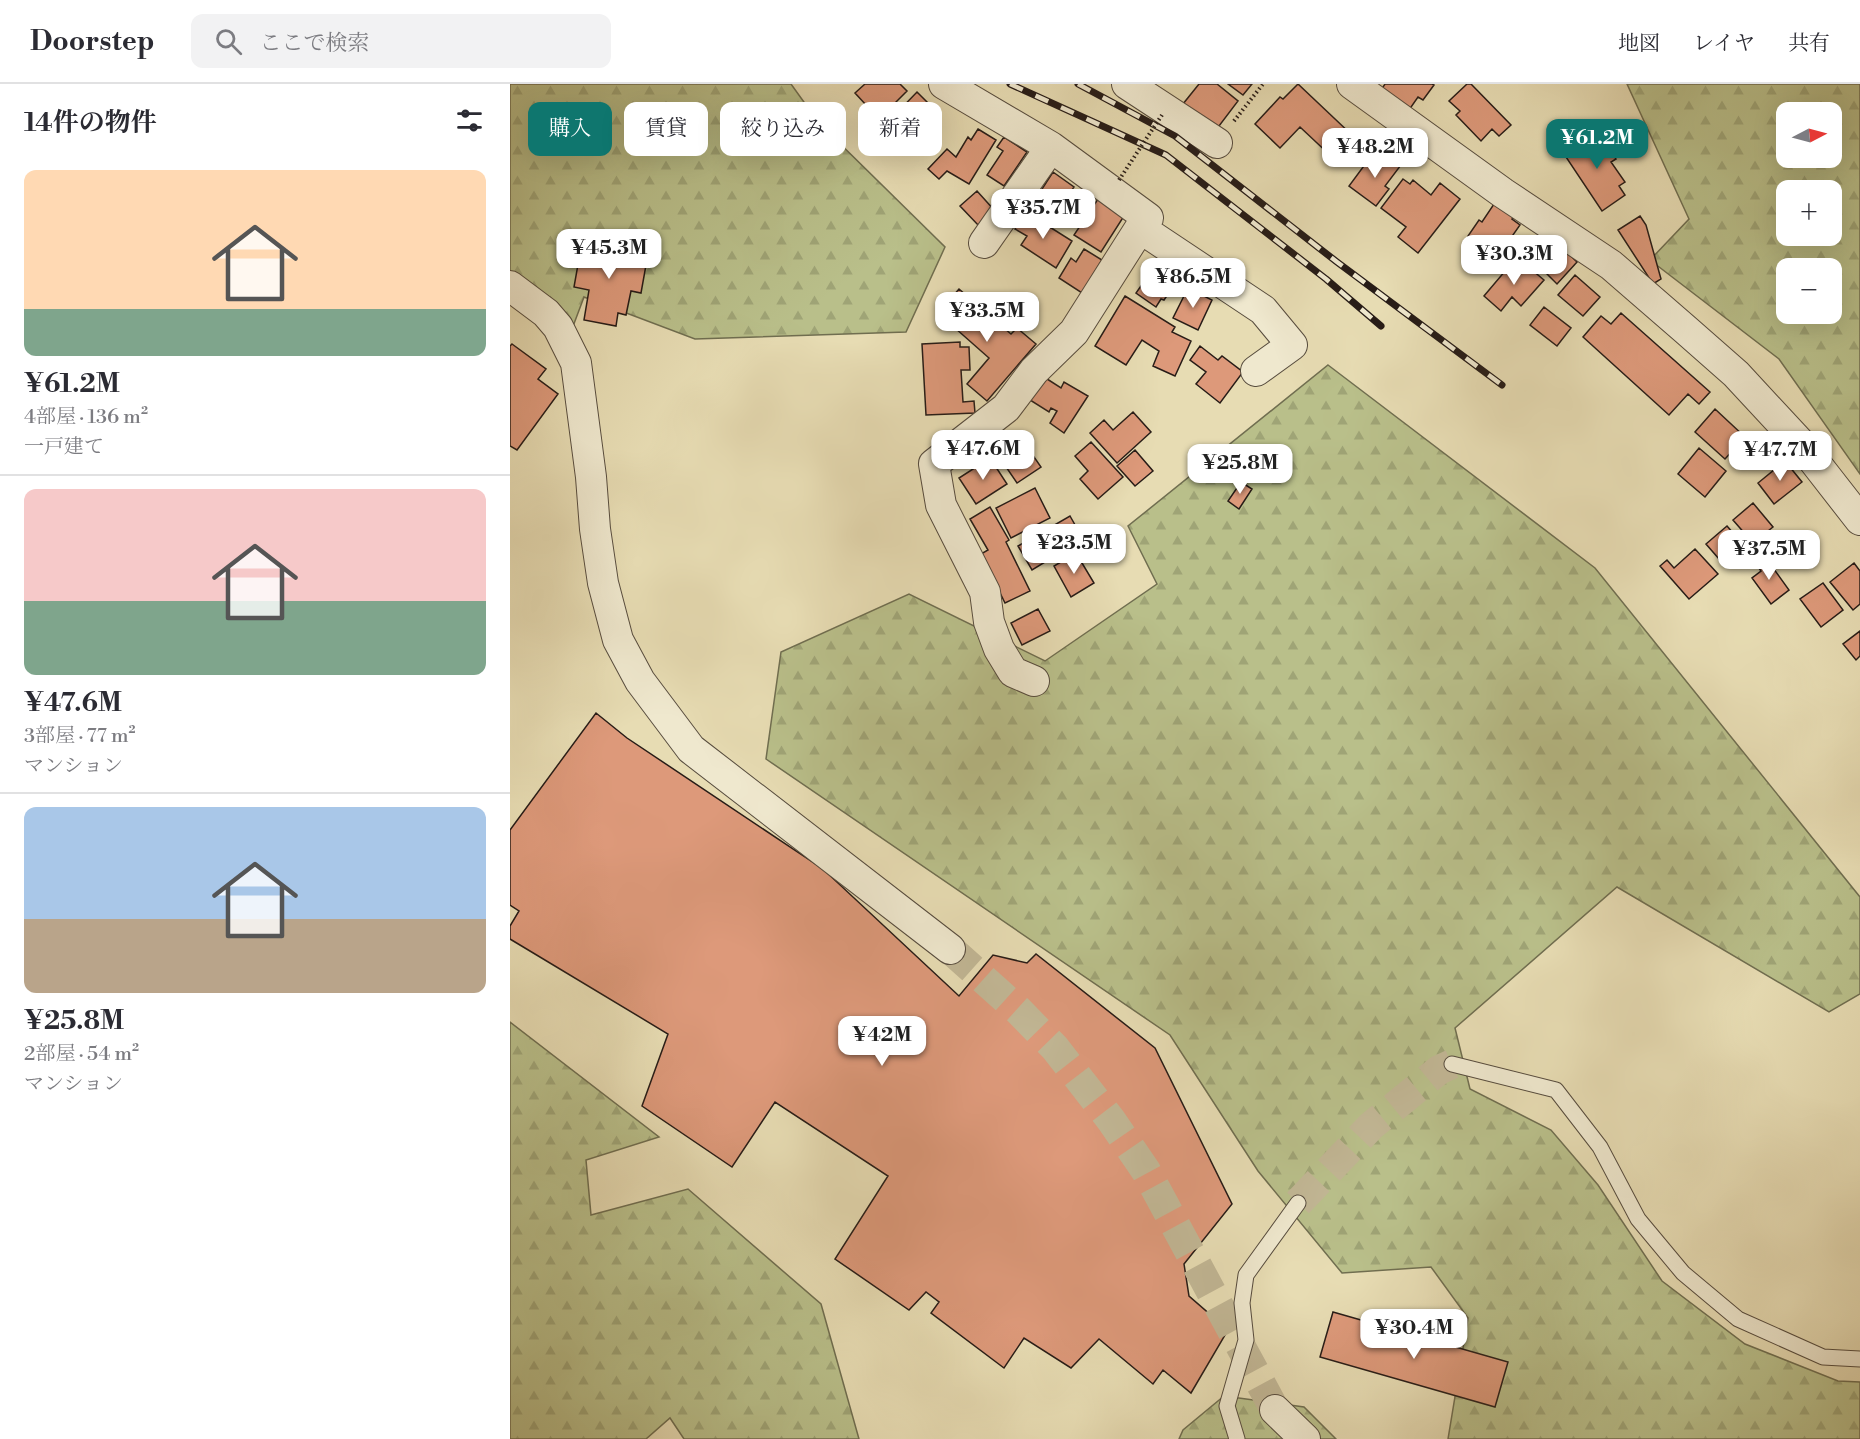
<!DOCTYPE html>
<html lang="ja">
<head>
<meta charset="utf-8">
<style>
	body { margin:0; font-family:"Libre Bodoni","Noto Serif JP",serif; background:#f2f2f3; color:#2b2b33; height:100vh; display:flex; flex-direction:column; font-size:22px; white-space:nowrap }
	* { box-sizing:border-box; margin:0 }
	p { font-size:20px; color:#7c7c81 }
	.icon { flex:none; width:33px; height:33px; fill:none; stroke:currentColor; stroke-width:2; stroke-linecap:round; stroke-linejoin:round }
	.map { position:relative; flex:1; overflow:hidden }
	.panel { display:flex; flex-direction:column; background:#fff; width:510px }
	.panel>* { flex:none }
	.banner { position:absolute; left:18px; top:18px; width:570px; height:54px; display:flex; gap:12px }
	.needle { width:39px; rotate:84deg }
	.controls { position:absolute; left:1266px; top:18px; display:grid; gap:12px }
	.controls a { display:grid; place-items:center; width:66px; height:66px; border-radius:12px; background:#fff; box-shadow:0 6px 24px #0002; font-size:30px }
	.price { position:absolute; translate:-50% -51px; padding:0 14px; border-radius:12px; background:#fff; color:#222; font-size:20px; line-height:39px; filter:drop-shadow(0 2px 3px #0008) }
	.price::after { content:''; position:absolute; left:50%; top:36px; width:18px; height:14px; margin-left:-9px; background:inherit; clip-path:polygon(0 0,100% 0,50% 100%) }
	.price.selected { background:#0f766e; color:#fff }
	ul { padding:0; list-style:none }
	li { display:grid; align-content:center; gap:12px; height:318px; padding:0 24px }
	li+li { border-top:2px solid #e1e1e2 }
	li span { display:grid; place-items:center; height:186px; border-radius:12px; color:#555 }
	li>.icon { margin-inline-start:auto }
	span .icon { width:108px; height:108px; fill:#fffc; stroke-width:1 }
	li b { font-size:26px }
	h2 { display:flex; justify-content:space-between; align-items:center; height:72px; padding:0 24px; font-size:26px }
	.tag { padding:0 21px; border-radius:12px; background:#fff; box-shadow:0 6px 24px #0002; font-size:21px; line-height:54px }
	.tag.selected { background:#0f766e; color:#fff }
	header { display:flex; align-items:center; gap:36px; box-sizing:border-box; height:84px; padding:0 30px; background:#fff; border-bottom:2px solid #e1e1e2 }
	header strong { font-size:28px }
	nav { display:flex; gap:33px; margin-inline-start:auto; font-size:21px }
	.search { width:420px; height:54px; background:#f2f2f3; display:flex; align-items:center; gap:15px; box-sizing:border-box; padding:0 21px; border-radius:12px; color:#7c7c81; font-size:22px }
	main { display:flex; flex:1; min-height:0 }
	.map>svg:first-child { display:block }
	.forest { fill:url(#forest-firs); stroke:#706e50; stroke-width:1.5; fill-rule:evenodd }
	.building { fill:#dd997a; stroke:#271c17; stroke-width:1.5 }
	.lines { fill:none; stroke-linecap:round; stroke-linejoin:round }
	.minor-tunnel { stroke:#c1b694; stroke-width:30; stroke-dasharray:30 15; stroke-linecap:butt }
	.service-casing { stroke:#574c3e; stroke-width:17 }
	.minor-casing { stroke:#574c3e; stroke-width:32 }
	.path { stroke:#271c17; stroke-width:4; stroke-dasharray:1.5 3; stroke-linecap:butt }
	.service { stroke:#efe8ce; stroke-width:15 }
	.minor { stroke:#efe8ce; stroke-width:30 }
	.rail-casing { stroke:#271c17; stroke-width:7 }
	.rail { stroke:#efe8ce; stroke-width:4.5; stroke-dasharray:14; stroke-linecap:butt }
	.path-bridge { stroke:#271c17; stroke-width:4; stroke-dasharray:1.5 3; stroke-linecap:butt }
</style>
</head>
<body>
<header>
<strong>Doorstep</strong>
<div class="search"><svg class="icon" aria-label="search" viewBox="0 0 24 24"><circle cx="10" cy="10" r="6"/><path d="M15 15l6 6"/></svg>ここで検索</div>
<nav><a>地図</a><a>レイヤ</a><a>共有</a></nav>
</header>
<main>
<section class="panel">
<h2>14件の物件<svg class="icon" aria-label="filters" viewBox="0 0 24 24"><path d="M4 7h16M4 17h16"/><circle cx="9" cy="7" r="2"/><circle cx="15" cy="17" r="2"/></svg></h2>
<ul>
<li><span style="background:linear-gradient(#ffd9b3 75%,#7fa58c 0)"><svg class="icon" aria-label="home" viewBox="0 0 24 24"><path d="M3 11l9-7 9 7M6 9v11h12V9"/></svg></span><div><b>¥61.2M</b><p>4部屋 · 136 m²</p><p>一戸建て</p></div></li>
<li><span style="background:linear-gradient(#f6c9c9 60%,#7fa58c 0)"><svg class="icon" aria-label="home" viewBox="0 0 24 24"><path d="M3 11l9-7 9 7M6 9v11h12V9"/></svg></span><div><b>¥47.6M</b><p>3部屋 · 77 m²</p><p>マンション</p></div></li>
<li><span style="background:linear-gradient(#a9c7e8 60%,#b9a48a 0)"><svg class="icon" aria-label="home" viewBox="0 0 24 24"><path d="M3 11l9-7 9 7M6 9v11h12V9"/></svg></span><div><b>¥25.8M</b><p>2部屋 · 54 m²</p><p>マンション</p></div></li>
</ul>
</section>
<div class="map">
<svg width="1350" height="1355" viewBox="0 0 1350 1355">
	<defs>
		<pattern id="forest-firs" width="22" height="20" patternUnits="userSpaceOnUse" patternTransform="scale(1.5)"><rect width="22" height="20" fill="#b9bf8a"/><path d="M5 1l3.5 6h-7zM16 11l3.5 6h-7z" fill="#9fa476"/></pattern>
	</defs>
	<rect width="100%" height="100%" fill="#e7dcb3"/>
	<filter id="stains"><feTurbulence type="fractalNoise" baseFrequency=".00333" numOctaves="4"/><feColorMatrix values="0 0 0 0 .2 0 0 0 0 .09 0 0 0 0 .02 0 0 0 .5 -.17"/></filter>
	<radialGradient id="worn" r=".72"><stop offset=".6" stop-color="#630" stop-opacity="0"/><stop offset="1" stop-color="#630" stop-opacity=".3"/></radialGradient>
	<path class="forest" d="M0,0H281L309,39L435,163L396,248L185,255L74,213L56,261L0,213Z
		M1117,0H1350V390L1269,275L1140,176L1179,135ZM1276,28H1322V74H1276ZM1276,106H1322V152H1276ZM1276,184H1322V230H1276Z
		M818,281L1085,484L1350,813V910L1319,928L1107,803L945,944L960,1005L1041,1046L1088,1101L1152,1197L1235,1260L1328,1297L1350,1298V1355H938L958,1234L921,1183L832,1189L748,1087L660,951L256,675L271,568L399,510L535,577L647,500L618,442Z
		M0,938L149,1053L76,1076L81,1131L178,1105L311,1220L349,1355H174L160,1334L136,1355H0Z
		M714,1312L794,1323L826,1355H669L673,1346Z"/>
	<path class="building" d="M355,0H390L397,7L369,35L345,9Z
		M689,0H707L728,17L706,46L673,20Z
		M718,0H742L733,11Z
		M788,0L843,52L823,74L790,43L770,64L745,40L770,13L773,15Z
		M875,0H922L924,1L913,16L908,13L899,26L871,6Z
		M957,0H961L1001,41L989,52L982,45L971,57L946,31L950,27L939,17Z
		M407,8L425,26L396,56L378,38Z
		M468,45L486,56L459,100L437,87L429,95L418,85L437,65L446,73L458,53L461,56Z
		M1087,48L1106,75L1101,78L1115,98L1109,102L1115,111L1092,127L1054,70Z
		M494,53L517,68L494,102L477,91L493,67L487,63Z
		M871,72L878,77L881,73L891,81L875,102L879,105L866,122L839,102L859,75L866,79Z
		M543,88L564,103L544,133L523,119Z
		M893,95L900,100L903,96L921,111L930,99L950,115L908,169L888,153L896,143L871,124Z
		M467,107L485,127L469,142L450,122Z
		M588,115L614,132L591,168L564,151Z
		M986,117L1005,131L1002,135L1010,141L996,161L988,155L980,167L958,152L969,136L972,138Z
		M516,128L562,157L546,184L511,161L517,152L505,145Z
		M1130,132L1136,141L1151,195L1143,200L1108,146Z
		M1036,148L1067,178L1047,200L1016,169Z
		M72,158L138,170L131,209L121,207L116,231L108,229L106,242L74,236L79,206L64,203Z
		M574,165L592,176L572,209L549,194L561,174L566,178Z
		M1009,175L1034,196L1011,222L1002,213L991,227L974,212L1001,180L1003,182Z
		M649,176L671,191L654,216L651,215L646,223L626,209Z
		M1065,191L1090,213L1073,232L1048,211Z
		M678,204L702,216L688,246L663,234Z
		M449,205L501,250L507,244L526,260L477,317L457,300L479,274L428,229Z
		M615,212L665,243L662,248L681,257L665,292L643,282L649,267L632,256L616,281L585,262Z
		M1034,223L1061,244L1047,262L1020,241Z
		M1111,229L1200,308L1189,320L1178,310L1159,331L1073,253L1091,232L1101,240Z
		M450,258V263H459L460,286H451L453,318L464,317L465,329L416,331L412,260Z
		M2,260L36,285L28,295L48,310L7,366L0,362V262Z
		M690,262L708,276L712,272L733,288L710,319L686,300L696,288L680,276Z
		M534,293L551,304L554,298L578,312L554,349L540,339L547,327L541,324L539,328L520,316Z
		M1205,325L1235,353L1215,375L1185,348Z
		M623,328L641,348L607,379L580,349L594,336L603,346Z
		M506,347L531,383L507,399L494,380L508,370L497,354Z
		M581,358L613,393L588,415L570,395L578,387L565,372Z
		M1189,364L1216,387L1195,413L1168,390Z
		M625,366L643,387L625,402L607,382Z
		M480,374L497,400L466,420L449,394Z
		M1275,377L1292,398L1264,420L1248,399Z
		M731,398L742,405L729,425L718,417Z
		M525,404L540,434L501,454L486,424Z
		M1243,419L1263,443L1243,459L1223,436Z
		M480,423L499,456L496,458L520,507L495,519L471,470L478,466L460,435Z
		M560,432L573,455L522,486L508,462Z
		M1217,442L1237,465L1216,483L1196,460Z
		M1185,465L1208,490L1179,515L1150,482L1157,476L1164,484Z
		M566,469L584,499L561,513L544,482Z
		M1253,470L1279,506L1261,520L1242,494L1251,487L1244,477Z
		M1344,479L1350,487V520L1343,526L1320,498Z
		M1313,499L1333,526L1311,543L1290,515Z
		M528,525L540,547L512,561L501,539Z
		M1350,547V572L1346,576L1333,560Z
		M86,629L117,654L313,785L449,912L483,871L517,879L526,870L645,964L722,1120L674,1180L679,1212L718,1246L681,1309L653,1286L643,1300L589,1255L561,1284L514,1254L494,1284L421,1229L429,1218L416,1208L399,1226L325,1175L378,1092L265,1018L222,1083L132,1022L158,950L0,855V842L9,827L0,821V746Z
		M823,1228L998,1278L985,1323L810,1273Z"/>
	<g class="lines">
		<path class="minor-tunnel" d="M440,865L508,926L545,964L601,1036L636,1087L765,1326
			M788,1119L861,1042L929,986L942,980"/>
		<g class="service-casing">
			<path id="service" d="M942,980L1046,1006L1090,1063L1128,1135L1173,1189L1228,1235L1313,1273L1350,1275
				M727,1355L717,1322L736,1256L732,1219L736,1191L788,1119"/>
		</g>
		<g class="minor-casing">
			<path id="minor" d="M434,0L541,63L638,134L630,144L753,226L782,261L746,287
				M617,0L707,59
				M842,0L993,109L1101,181L1176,246L1226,290L1290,359L1350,436
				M474,159L541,63
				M0,202L36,229L48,243L66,279L81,393L85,445L93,499L108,556L130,597L181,665L440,865
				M524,597L503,588L489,565L479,538L475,508L431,421L424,380L496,324L524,287L564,248L630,144
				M765,1326L795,1355"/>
		</g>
		<path class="path" d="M724,37L753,0"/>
		<use href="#service" class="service"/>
		<use href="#minor" class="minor"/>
		<g class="rail-casing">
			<path id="rail" d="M500,0L656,71L816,195L871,242
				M568,0L665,52L827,178L992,301"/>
		</g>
		<use href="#rail" class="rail"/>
		<path class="path-bridge" d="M609,96L652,31"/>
	</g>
	<rect width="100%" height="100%" filter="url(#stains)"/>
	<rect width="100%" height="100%" fill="url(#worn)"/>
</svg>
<div class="controls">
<a><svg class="needle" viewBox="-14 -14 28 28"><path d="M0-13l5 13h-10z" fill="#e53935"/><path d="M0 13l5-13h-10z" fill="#7c7c81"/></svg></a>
<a>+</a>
<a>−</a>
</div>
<b class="price selected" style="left:1087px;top:86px">¥61.2M</b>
<b class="price" style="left:865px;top:95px">¥48.2M</b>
<b class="price" style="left:533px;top:156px">¥35.7M</b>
<b class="price" style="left:99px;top:196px">¥45.3M</b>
<b class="price" style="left:1004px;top:202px">¥30.3M</b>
<b class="price" style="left:683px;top:225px">¥86.5M</b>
<b class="price" style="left:477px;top:259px">¥33.5M</b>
<b class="price" style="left:473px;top:397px">¥47.6M</b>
<b class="price" style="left:1270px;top:398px">¥47.7M</b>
<b class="price" style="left:730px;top:411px">¥25.8M</b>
<b class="price" style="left:564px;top:491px">¥23.5M</b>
<b class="price" style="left:1259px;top:497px">¥37.5M</b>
<b class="price" style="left:372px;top:983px">¥42M</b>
<b class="price" style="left:904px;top:1276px">¥30.4M</b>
<div class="banner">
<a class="tag selected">購入</a>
<a class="tag">賃貸</a>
<a class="tag">絞り込み</a>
<a class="tag">新着</a>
</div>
</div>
</main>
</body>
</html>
